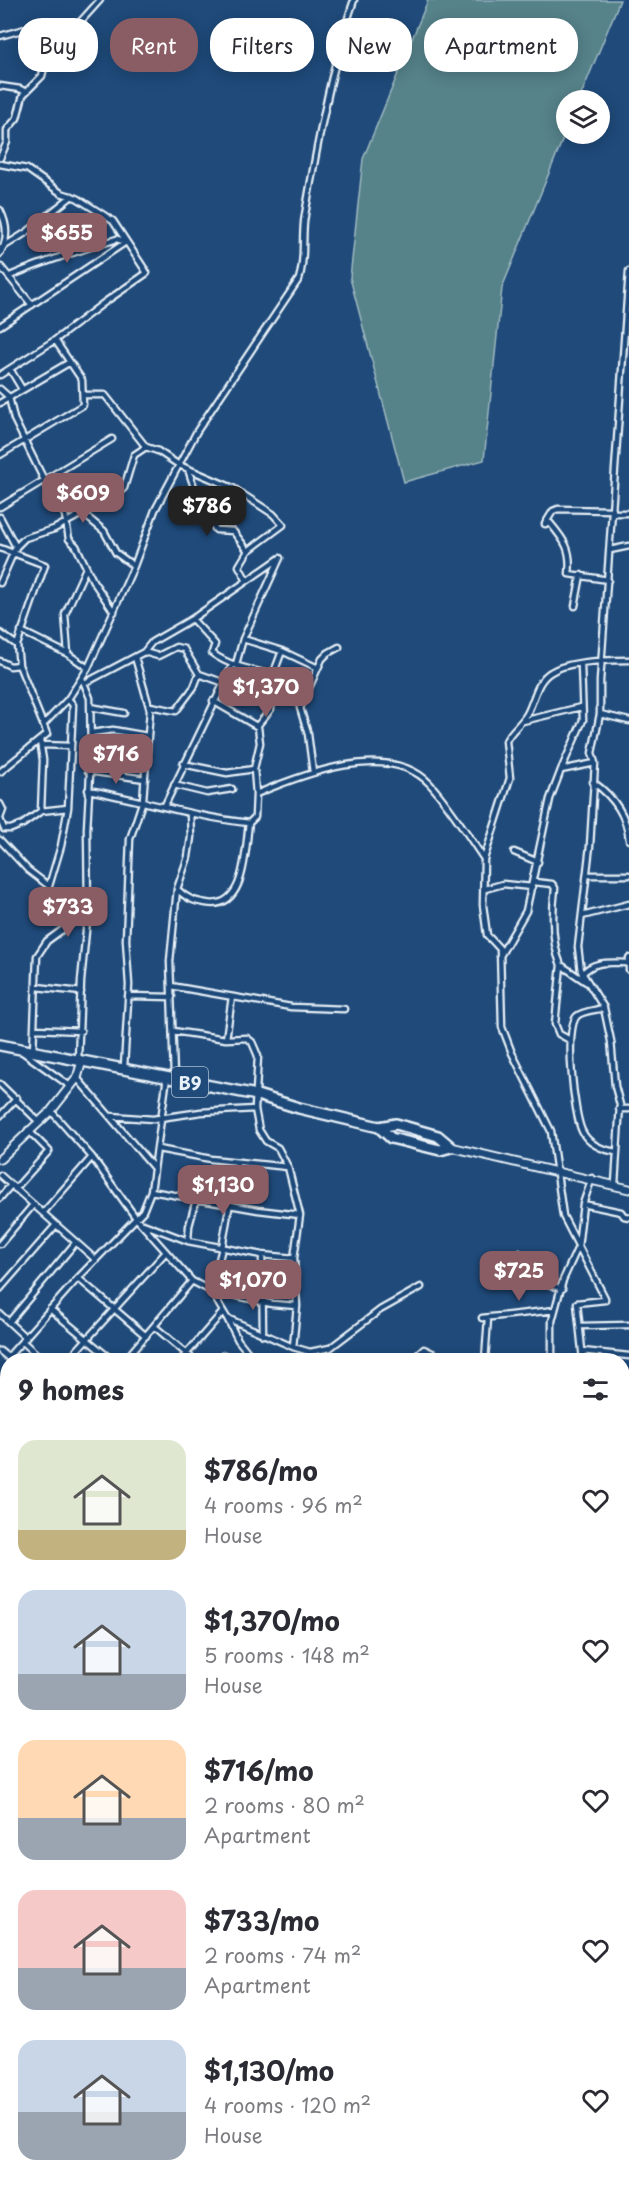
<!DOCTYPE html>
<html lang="en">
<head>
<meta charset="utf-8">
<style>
	body { margin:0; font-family:"Playpen Sans",sans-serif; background:#f2f2f3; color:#2b2b33; height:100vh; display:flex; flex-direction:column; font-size:22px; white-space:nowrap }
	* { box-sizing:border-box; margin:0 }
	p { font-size:20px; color:#7c7c81 }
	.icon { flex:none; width:33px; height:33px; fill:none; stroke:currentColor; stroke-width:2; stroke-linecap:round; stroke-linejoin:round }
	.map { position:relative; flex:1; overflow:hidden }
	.side { position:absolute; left:0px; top:1353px; width:630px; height:834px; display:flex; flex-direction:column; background:#fff; border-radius:24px 24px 0 0; box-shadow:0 3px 15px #0003 }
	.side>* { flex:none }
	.top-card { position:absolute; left:18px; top:18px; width:594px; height:54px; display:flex; gap:12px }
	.tools { position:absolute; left:556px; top:90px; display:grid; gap:12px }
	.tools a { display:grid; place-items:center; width:54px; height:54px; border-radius:50%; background:#fff; box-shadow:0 3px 15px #0003; font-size:30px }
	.price { position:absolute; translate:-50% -51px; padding:0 14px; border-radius:12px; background:#8a5d65; color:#fff; font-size:20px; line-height:39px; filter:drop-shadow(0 2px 3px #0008) }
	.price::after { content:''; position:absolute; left:50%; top:36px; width:18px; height:14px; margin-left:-9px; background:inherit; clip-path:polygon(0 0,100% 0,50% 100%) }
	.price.on { background:#222; color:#fff }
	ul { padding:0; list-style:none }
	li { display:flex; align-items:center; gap:18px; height:150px; padding:0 18px }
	li span { display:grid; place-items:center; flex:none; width:168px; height:120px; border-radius:18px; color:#555 }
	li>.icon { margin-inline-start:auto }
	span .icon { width:72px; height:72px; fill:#fffc; stroke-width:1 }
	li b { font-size:26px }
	h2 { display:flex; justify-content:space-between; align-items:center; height:72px; padding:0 18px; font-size:26px }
	.pill { padding:0 21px; border-radius:24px; background:#fff; box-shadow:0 3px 15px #0003; font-size:21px; line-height:54px }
	.pill.on { background:#8a5d65; color:#fff }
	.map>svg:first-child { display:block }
	.green { fill:#56828a; stroke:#9fbac1; stroke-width:1.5 }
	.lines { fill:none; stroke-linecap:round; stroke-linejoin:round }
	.street-casing { stroke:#e8f1f8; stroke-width:9 }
	.secondary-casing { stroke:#e8f1f8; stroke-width:11 }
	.highway-casing { stroke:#e8f1f8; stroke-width:14 }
	.street { stroke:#1f4a7a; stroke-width:4.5 }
	.secondary { stroke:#1f4a7a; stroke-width:7 }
	.highway { stroke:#1f4a7a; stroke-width:9 }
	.labels { text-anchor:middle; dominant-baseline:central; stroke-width:5; stroke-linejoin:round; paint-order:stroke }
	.shield { fill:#1f4a7a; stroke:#acbfd2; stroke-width:1.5 }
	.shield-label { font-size:18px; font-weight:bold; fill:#e8f1f8 }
</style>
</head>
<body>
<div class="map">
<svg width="629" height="2187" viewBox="0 0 629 2187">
	<rect width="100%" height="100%" fill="#1f4a7a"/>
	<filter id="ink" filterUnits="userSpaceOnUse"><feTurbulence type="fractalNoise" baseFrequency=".0167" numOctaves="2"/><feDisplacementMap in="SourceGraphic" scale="12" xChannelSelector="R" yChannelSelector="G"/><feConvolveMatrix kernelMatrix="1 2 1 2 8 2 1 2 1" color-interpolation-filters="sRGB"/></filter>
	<g filter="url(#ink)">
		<path class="green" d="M428,0H620L579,100H567V129L502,288L484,460L404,482L350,278L363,159Z
			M308,2180H322L324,2187H300Z"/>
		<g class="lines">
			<g class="street-casing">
				<path id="street" d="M0,36L25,29L33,31L41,38L47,56L42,76L23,95L17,118L7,130V142L0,158
					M44,51L73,30L100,0
					M0,86L20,89L26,92
					M0,164L27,169L61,193L77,198L113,221L147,273L105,302L55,340L0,375
					M0,210C8,226 8,239 0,254
					M0,249L27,232L72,196
					M1,267L32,305
					M10,276C45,261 80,250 117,239L126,242
					M0,326L126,242
					M10,369L22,389
					M0,389L9,397L14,419L44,480L65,515L69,539L76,546L93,581L114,612
					M84,395H105L146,447L158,451L179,465L233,488L273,514L283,525L248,551
					M0,403L70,362
					M0,455L83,405L82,380L55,340
					M188,469L199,502L216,530L233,531L248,551L239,566L247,581
					M0,507L112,439
					M81,512L104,531L116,553L134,566
					M613,513H629
					M0,517L16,547
					M0,548L45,565L17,645L19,665
					M610,550L629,546
					M86,568L65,614L68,654L88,668
					M608,580L569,574C572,550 565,541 550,523L545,524L553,511L558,509L613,510
					M0,583L16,547L25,538L54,529L115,496L124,488L134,455L146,447
					M575,606L581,575
					M192,619L215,644L212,653C229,666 252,670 273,675L276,680L271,709L257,726
					M21,631L68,654
					M0,633L17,645
					M243,639L282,651L318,668
					M144,652L158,656L176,647L184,649L199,674L222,682
					M0,661L10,666L19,665L47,734L0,772
					M273,675L282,651
					M85,683L144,652L152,642L192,619L280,558
					M213,701L258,727L260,743L254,769
					M150,706L176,711L194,687L199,674
					M90,707L124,713
					M600,714L629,721
					M523,721L581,707
					M45,723L68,699L88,668L134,566L155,510L197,431L299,279C306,258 301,237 305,215C317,146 331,67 354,0
					M91,733L113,730L147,736
					M40,741L43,760L41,811
					M42,745L70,746
					M183,764L227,773L254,769L256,794
					M561,770L583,720L581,665
					M88,771L145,779
					M313,772L308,734L300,708L322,659L328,653L339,647
					M593,782C614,797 627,815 629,840
					M174,785L207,793L232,789
					M88,790C142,800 194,817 249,823L255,817L256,794C301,775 389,740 430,784C450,806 467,834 484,859
					M0,804L3,810L0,818
					M165,805L232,666L236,664L243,639L280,558
					M0,819L4,829H11L23,824L41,811L68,808
					M0,840L28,870L49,886L61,846L68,808L73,705L68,699
					M514,852L538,862
					M587,875H629
					M534,882L552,884L555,888C552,913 551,942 561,965L555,1024L559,1034L570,1040
					M177,889C186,898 193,901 206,903C246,911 245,850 249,823
					M485,889L503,884L532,887
					M582,916L629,904
					M500,956L526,911L550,799L561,770L595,763
					M629,958V970
					M561,965L586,982
					M582,974C594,960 610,963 627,963
					M171,986L291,1007L344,1009
					M37,987L81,992
					M128,996L172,997
					M604,1008C597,1010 582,1011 577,1016C564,1028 574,1115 582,1131C588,1144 603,1150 616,1152
					M36,1029L81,1031
					M173,1031L226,1039L232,997
					M226,1039L247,1038L252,1042L258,1056L255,1109L259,1130L266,1141L278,1148L288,1167L300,1215L294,1258L297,1306L293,1347
					M33,1052L37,956L47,941L88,911
					M24,1053L70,1086
					M78,1060L81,981L88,911L87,829L91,755L90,698L82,678
					M124,1067L129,985L126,940L130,839L143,800L150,710L135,657
					M174,1077L170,961L177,889L188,857L191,837L190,814
					M77,1078L153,1167
					M0,1084L38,1121
					M619,1109H629
					M51,1111L92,1157L136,1218L192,1281L211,1291L227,1318L293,1347L310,1352L330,1348L380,1310L421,1287
					M0,1116L17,1098
					M111,1116L153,1119L201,1112L255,1109
					M158,1149L211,1159L288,1167
					M0,1175L96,1260
					M615,1184L620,1105L615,1086L611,1041L604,1008L581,971L578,947L590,846L595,763L592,753L600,714V681L629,271
					M15,1189L49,1151L28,1130
					M151,1191L258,1210L300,1215
					M0,1198L11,1185
					M583,1204L621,1212L624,1216L629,1217
					M43,1213L92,1157
					M143,1224L188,1241L262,1255L294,1258
					M188,1241L189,1226L196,1200
					M0,1244L33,1205
					M519,1253L543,1282L562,1289
					M262,1255L263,1335
					M78,1278L146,1336
					M0,1289L56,1225
					M212,1290L272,1304L297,1306
					M211,1291L222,1248L237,1162
					M50,1309L112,1360
					M0,1314L26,1338
					M227,1318L238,1340L254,1360
					M482,1318L555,1310
					M9,1322L76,1242
					M154,1326L194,1360
					M581,1326L629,1325
					M22,1341L43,1360
					M0,1351L11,1360
					M582,1351L629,1356
					M8,1357L78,1278L143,1211L151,1191L167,1077
					M68,1360L166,1252
					M125,1360L192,1281
					M181,1360L222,1313
					M214,1360L224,1355L235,1360
					M412,1360L424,1349L447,1360
					M485,1360L488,1318
					M552,1360V1321L563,1280L578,1247L583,1204L592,1178
					M583,1360L577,1303L605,1300V1298L563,1216L551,1131L512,1053L502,1027L500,949L487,935L483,905L484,859L510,778L506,741C511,730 523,723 528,712C535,698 537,680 551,672C568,661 609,660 629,660
					M0,1386L8,1378
					M626,1428L629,1440
					M0,1430L8,1422
					M622,1513L629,1509
					M0,1526L8,1517
					M622,1551L629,1568
					M0,1576L8,1583
					M622,1595L629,1592
					M622,1632L629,1633
					M622,1687L629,1698
					M622,1706L629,1704
					M0,1716L8,1719
					M622,1724L629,1722
					M0,1768L8,1769
					M622,1771H629
					M622,1797L629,1808
					M622,1832L629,1829
					M0,1835L8,1839
					M0,1873L8,1876
					M622,1882L629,1920
					M0,1959L8,1974
					M622,2051L624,2057H629
					M0,2062L8,2078
					M622,2161L629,2149
					M407,2180L408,2187"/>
			</g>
			<g class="secondary-casing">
				<path id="secondary" d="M451,1147L629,1189
					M0,1159L51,1111L77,1078L82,1061"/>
			</g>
			<g class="highway-casing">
				<path id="highway" d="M0,1045L257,1095L299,1108L379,1127
					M396,1124L438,1136L451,1147L440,1150L391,1138L379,1127Z
					M191,2187V2180"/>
			</g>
			<use href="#street" class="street"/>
			<use href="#secondary" class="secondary"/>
			<use href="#highway" class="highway"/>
		</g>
	</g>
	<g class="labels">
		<rect class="shield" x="172" y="1067" width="36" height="30" rx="4.5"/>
		<g class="shield-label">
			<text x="190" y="1082">B9</text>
		</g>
	</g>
</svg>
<div class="tools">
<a><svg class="icon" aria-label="layers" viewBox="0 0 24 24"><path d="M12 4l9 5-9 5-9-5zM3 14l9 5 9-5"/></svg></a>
</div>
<b class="price" style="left:67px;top:264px">$655</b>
<b class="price" style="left:83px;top:524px">$609</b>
<b class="price on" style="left:207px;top:537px">$786</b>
<b class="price" style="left:266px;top:718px">$1,370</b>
<b class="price" style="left:116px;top:785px">$716</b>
<b class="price" style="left:68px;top:938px">$733</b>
<b class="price" style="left:223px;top:1216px">$1,130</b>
<b class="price" style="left:519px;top:1302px">$725</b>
<b class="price" style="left:253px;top:1311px">$1,070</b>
<div class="top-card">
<a class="pill">Buy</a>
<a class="pill on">Rent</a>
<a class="pill">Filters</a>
<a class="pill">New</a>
<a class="pill">Apartment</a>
</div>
<section class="side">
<h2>9 homes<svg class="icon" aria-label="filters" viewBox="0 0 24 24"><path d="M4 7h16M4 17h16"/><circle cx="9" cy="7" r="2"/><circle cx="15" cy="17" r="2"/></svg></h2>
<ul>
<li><span style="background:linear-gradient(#dfe7d0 75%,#c2b280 0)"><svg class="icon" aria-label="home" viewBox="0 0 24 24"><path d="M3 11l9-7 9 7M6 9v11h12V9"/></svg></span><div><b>$786/mo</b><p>4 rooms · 96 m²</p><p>House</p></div><svg class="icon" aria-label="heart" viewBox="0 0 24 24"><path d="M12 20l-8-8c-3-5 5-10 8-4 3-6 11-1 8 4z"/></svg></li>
<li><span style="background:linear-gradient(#c9d6e8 70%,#9aa5b1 0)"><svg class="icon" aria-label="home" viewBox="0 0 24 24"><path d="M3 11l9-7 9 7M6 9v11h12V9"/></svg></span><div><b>$1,370/mo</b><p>5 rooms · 148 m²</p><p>House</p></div><svg class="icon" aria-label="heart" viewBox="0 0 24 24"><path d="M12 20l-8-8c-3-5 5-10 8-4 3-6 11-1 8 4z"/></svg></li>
<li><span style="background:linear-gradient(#ffd9b3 65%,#9aa5b1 0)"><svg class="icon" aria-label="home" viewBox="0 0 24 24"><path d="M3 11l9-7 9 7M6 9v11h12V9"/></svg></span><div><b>$716/mo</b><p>2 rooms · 80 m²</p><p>Apartment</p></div><svg class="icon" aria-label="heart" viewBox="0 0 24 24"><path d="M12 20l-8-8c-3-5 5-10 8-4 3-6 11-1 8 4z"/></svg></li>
<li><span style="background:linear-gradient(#f6c9c9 65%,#9aa5b1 0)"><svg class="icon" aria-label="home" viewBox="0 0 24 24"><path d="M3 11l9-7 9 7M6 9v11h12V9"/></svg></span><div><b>$733/mo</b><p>2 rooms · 74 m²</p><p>Apartment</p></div><svg class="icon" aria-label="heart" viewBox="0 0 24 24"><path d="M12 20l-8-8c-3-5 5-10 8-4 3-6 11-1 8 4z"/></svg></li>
<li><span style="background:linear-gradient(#c9d6e8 60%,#9aa5b1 0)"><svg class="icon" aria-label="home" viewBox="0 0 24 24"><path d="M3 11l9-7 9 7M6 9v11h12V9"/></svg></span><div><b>$1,130/mo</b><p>4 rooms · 120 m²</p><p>House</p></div><svg class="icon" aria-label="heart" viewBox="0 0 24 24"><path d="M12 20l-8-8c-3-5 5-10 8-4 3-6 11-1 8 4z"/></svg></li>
</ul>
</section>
</div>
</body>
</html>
